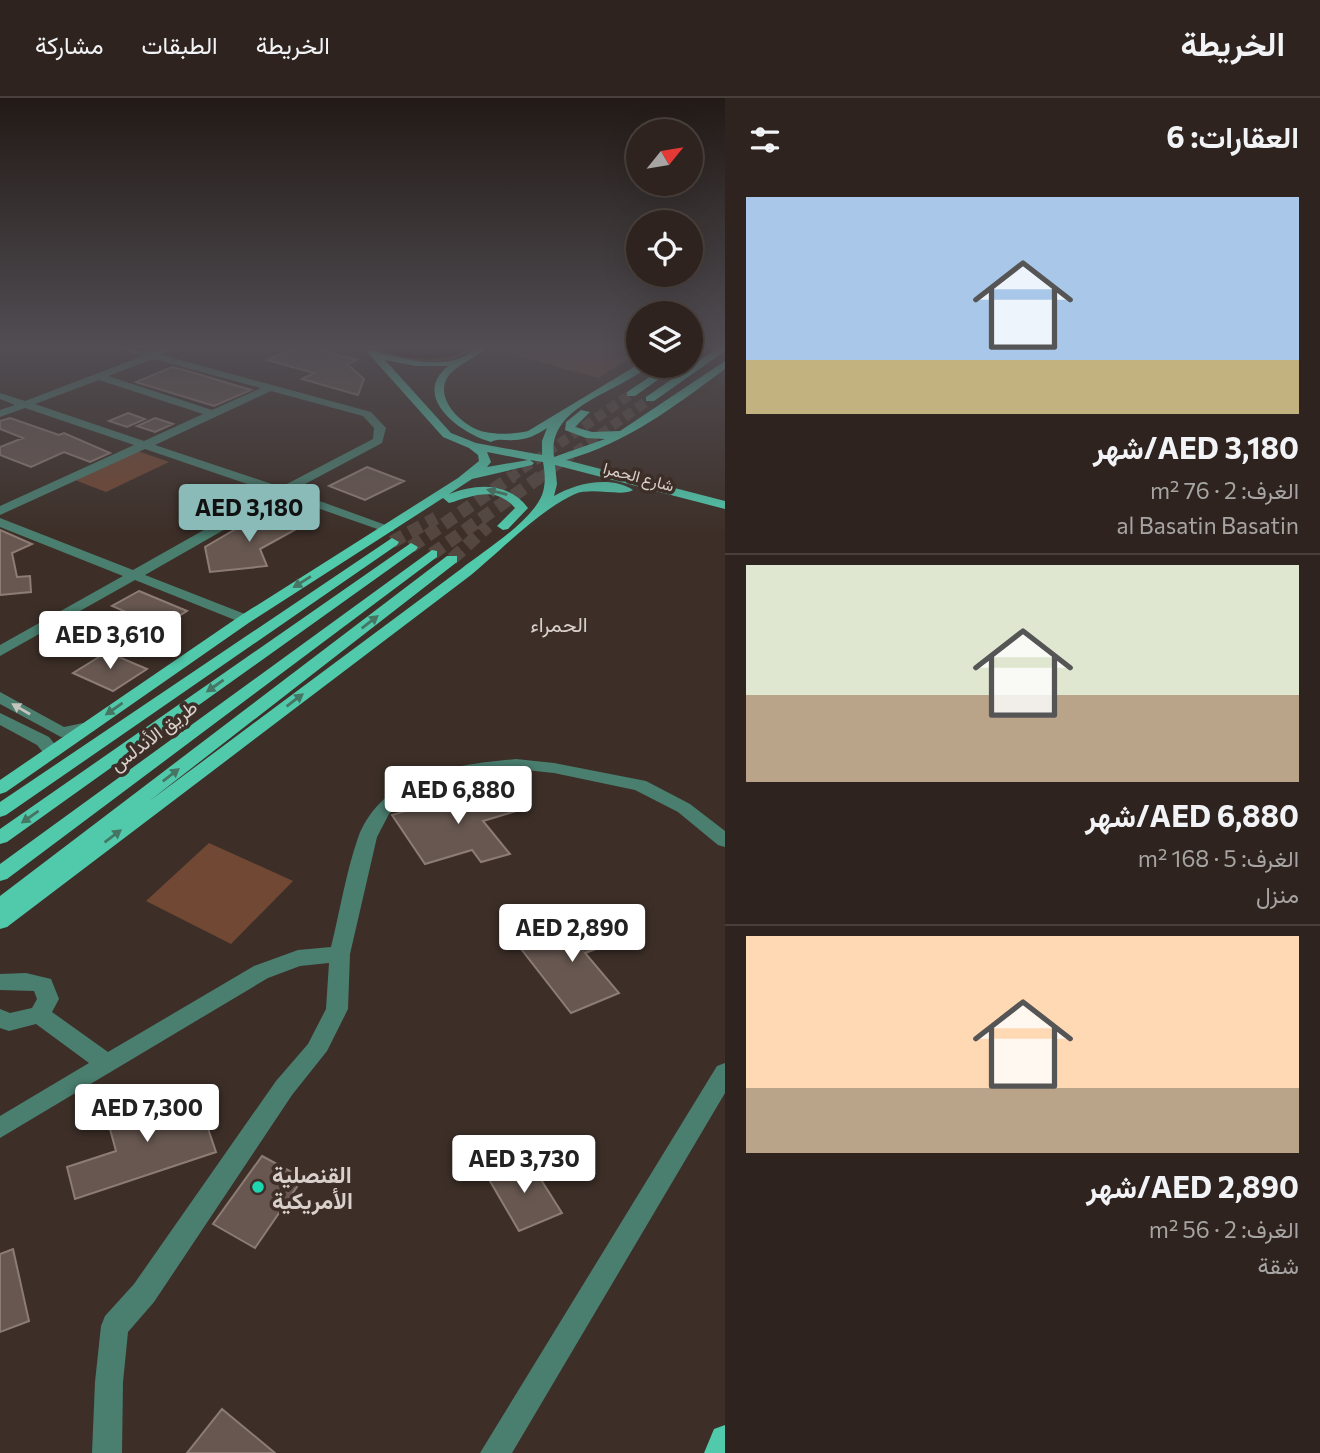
<!DOCTYPE html>
<html lang="ar">
<head>
<meta charset="utf-8">
<style>
	body { margin:0; font-family:Commissioner,Vazirmatn,sans-serif; background:#362b27; color:#f1f3f6; direction:rtl; height:100vh; display:flex; flex-direction:column; font-size:26px; white-space:nowrap }
	* { box-sizing:border-box; margin:0 }
	p { font-size:23px; color:#a7a4a4 }
	.icon { flex:none; width:38px; height:38px; fill:none; stroke:currentColor; stroke-width:2; stroke-linecap:round; stroke-linejoin:round }
	.map { position:relative; flex:1; overflow:hidden; direction:ltr }
	.drawer { display:flex; flex-direction:column; background:#2e231e; width:595px }
	.drawer>* { flex:none }
	.needle { width:46px; rotate:60deg }
	.controls { position:absolute; left:626px; top:21px; display:grid; gap:14px }
	.controls a { display:grid; place-items:center; width:77px; height:77px; border-radius:50%; background:#2e231e; box-shadow:0 7px 28px #0002,0 0 0 2px #49403c; font-size:35px }
	.price { position:absolute; translate:-50% -60px; padding:0 16px; border-radius:7px; background:#fff; color:#222; font-size:23px; line-height:46px; filter:drop-shadow(0 2px 4px #0008) }
	.price::after { content:''; position:absolute; left:50%; top:42px; width:21px; height:16px; margin-left:-10px; background:inherit; clip-path:polygon(0 0,100% 0,50% 100%) }
	.price.current { background:#8bbbb9; color:#111 }
	ul { padding:0; list-style:none }
	li { display:grid; align-content:center; gap:14px; height:371px; padding:0 21px }
	li+li { border-top:2px solid #49403c }
	li span { display:grid; place-items:center; height:217px; border-radius:0px; color:#555 }
	li>.icon { margin-inline-start:auto }
	span .icon { width:126px; height:126px; fill:#fffc; stroke-width:1 }
	li b { font-size:30px }
	h2 { display:flex; justify-content:space-between; align-items:center; height:84px; padding:0 21px; font-size:30px }
	header { display:flex; align-items:center; gap:42px; box-sizing:border-box; height:98px; padding:0 35px; background:#2e231e; border-bottom:2px solid #49403c }
	header strong { font-size:33px }
	nav { display:flex; gap:38px; margin-inline-start:auto; font-size:24px }
	main { display:flex; flex:1; min-height:0 }
	.map>svg:first-child { display:block }
	.green { fill:#714834 }
	.water { fill:#361302; stroke:#674c3e; stroke-width:2 }
	.building { fill:#675750; stroke:#8d7c74; stroke-width:2 }
	.lines { fill:none; stroke-linecap:round; stroke-linejoin:round }
	.major-tunnel-far1 { stroke:#544740; stroke-width:10; stroke-dasharray:10 5; stroke-linecap:butt }
	.major-tunnel { stroke:#544740; stroke-width:13; stroke-dasharray:13 7; stroke-linecap:butt }
	.minor { fill:#4a7f70; fill-rule:evenodd }
	.major { fill:#51caac; fill-rule:evenodd }
	.oneway { fill:#467563 }
	.oneway2 { fill:#c4c4bd }
	.poi-dot { fill:#1dd5b1; stroke:#3d2f28; stroke-width:2.5 }
	.labels { text-anchor:middle; dominant-baseline:central; stroke-width:7; stroke-linejoin:round; paint-order:stroke }
	.far-street-label { font-size:16px; fill:#d9d0cb; stroke:#3d2f28 }
	.street-label { font-size:19px; fill:#d9d0cb; stroke:#3d2f28 }
	.neighbourhood-label { font-size:21px; fill:#d9d0cb; stroke:#3d2f28 }
	.near-poi-label { font-size:23px; font-weight:bold; fill:#d9d0cb; stroke:#3d2f28; text-anchor:start }
</style>
</head>
<body>
<header>
<strong>الخريطة</strong>
<nav><a>الخريطة</a><a>الطبقات</a><a>مشاركة</a></nav>
</header>
<main>
<section class="drawer">
<h2>العقارات: 6<svg class="icon" aria-label="filters" viewBox="0 0 24 24"><path d="M4 7h16M4 17h16"/><circle cx="9" cy="7" r="2"/><circle cx="15" cy="17" r="2"/></svg></h2>
<ul>
<li><span style="background:linear-gradient(#a9c7e8 75%,#c2b280 0)"><svg class="icon" aria-label="home" viewBox="0 0 24 24"><path d="M3 11l9-7 9 7M6 9v11h12V9"/></svg></span><div><b>AED 3,180/شهر</b><p>الغرف: 2 · 76 m²</p><p>al Basatin Basatin</p></div></li>
<li><span style="background:linear-gradient(#dfe7d0 60%,#b9a48a 0)"><svg class="icon" aria-label="home" viewBox="0 0 24 24"><path d="M3 11l9-7 9 7M6 9v11h12V9"/></svg></span><div><b>AED 6,880/شهر</b><p>الغرف: 5 · 168 m²</p><p>منزل</p></div></li>
<li><span style="background:linear-gradient(#ffd9b3 70%,#b9a48a 0)"><svg class="icon" aria-label="home" viewBox="0 0 24 24"><path d="M3 11l9-7 9 7M6 9v11h12V9"/></svg></span><div><b>AED 2,890/شهر</b><p>الغرف: 2 · 56 m²</p><p>شقة</p></div></li>
</ul>
</section>
<div class="map">
<svg width="725" height="1355" viewBox="0 0 725 1355">
	<rect width="100%" height="100%" fill="#3d2f28"/>
	<path class="green" d="M505,247H594L630,260L598,280L515,257Z
		M138,353L169,364L106,394L75,382Z
		M209,745L293,783L231,846L146,803Z"/>
	<path class="water" d="M377,247H471C460,269 391,266 377,247Z"/>
	<path class="building" d="M302,247H343L327,254L357,262L347,266L364,281L358,297L302,281L314,275L267,262Z
		M172,269L188,273L251,292L214,308L136,284Z
		M128,315L145,321L127,329L109,323Z
		M10,320L59,337L64,335L110,355L90,364L64,354L31,369L0,357V349L23,340L0,331V323Z
		M155,320L173,326L155,334L137,328Z
		M367,369L404,383L365,402L329,388Z
		M288,415L311,423L260,451L267,468L210,474L205,449L246,425L260,430Z
		M0,432L32,446L12,455L17,479L30,478L31,494L0,497Z
		M139,493L187,513L161,529L112,508Z
		M107,554L147,571L113,593L73,575Z
		M499,689L508,700L515,698L526,710L483,723L510,756L481,764L472,752L425,766L392,717L442,702L445,706Z
		M590,820L612,845L585,855L619,895L571,915L518,847Z
		M195,992L216,1054L75,1101L67,1069L116,1053L107,1020Z
		M262,1058L303,1080L255,1150L213,1126Z
		M528,1061L562,1115L519,1133L487,1078Z
		M13,1151L29,1223L0,1234V1156Z
		M222,1311L275,1355H187Z"/>
	<g class="lines">
		<path class="major-tunnel-far1" d="M510,380L631,296
			M539,380L650,301"/>
		<path class="major-tunnel" d="M392,444L436,420
			M411,449L513,378
			M432,456L541,378
			M452,461L488,428"/>
		<path class="minor" d="M109,247C123,247 136,253 150,254C161,255 172,247 184,247L162,257L371,314L386,330L382,345L292,393L394,430L393,433H383L283,398L145,477L250,518L252,521L250,524H240L135,482L0,558V547L123,478L0,429V420L133,472L271,394L145,351L0,417V408L134,347L25,310L0,319V312L15,307L0,301V295L25,303L143,258ZM153,261L261,290L212,312L108,278ZM99,282L203,316L144,343L35,306ZM271,293L363,318L374,330L373,341L281,389L155,347Z
			M0,594L64,629L88,624L96,629L94,633L61,639L0,606Z
			M0,615L49,639L61,654L58,658H46L37,647L0,627Z
			M516,661L554,665L646,683L690,706L725,733V749L718,747L678,714L635,692L554,675L516,671L467,676L439,684L409,698L389,716L377,739L350,856L348,911L327,953L292,997L154,1204L128,1234L123,1284L122,1355H92L95,1284L101,1228L105,1218L134,1186L276,983L308,946L326,911L329,865L300,868L268,880L0,1040V1018L89,965L36,926L9,933L0,930V911L10,915L32,910L37,901L34,893L0,892V876L26,875L51,881L59,901L52,914L108,954L254,868L298,852L331,849C340,813 346,774 358,740C383,674 456,667 516,661Z
			M725,965V995L512,1355H480L717,968Z"/>
		<path class="major" d="M478,247H487C477,262 454,266 446,282C436,304 465,330 485,334C499,337 515,336 528,333L639,266L648,268C617,296 547,307 554,359L605,341L586,340L565,332L566,324L581,312L590,314L575,329L592,334L620,333L725,263V271C675,308 627,345 566,362L725,403V411L555,367L557,386L554,398C575,385 612,377 633,392C623,399 592,389 575,396C541,411 501,452 471,477L7,829L0,831V798L447,458H457V464L148,704L461,471C484,453 531,424 542,397C546,386 545,375 543,364L530,362L534,365L532,367L472,381L449,396C478,385 508,384 528,410L508,431L503,432L497,428L515,410C495,387 473,398 449,405L443,400L250,524L6,694L0,696V682L240,518L458,380L479,363L478,357L469,350L443,339L368,255L373,252C401,262 457,276 478,247ZM385,262L416,268H448C410,299 461,336 491,344C499,340 505,343 514,342C526,342 537,337 547,330L542,343V357L476,345L451,335ZM487,354L528,362L487,369L491,364Z
			M697,247H708L691,257V250Z
			M722,247H725V253L654,303H646V299Z
			M666,268H677L635,298H627V294Z
			M392,440L399,444L397,447L6,717L0,719V704Z
			M411,445L418,449L416,452L7,744L0,746V731Z
			M432,452L437,453V459L7,781L0,783V766Z
			M725,1327V1355H704L714,1331Z"/>
	</g>
	<defs><path id="oneway-solid" d="M-6-.8H1V-3.2L6.5 0L1 3.2V.8H-6Z" transform="scale(1.75)"/></defs>
	<g class="oneway">
		<use href="#oneway-solid" transform="translate(497 394) rotate(-166)"/>
		<use href="#oneway-solid" transform="translate(302 484) rotate(148)"/>
		<use href="#oneway-solid" transform="translate(370 524) rotate(-38)"/>
		<use href="#oneway-solid" transform="translate(215 588) rotate(145)"/>
		<use href="#oneway-solid" transform="translate(295 602) rotate(-37)"/>
		<use href="#oneway-solid" transform="translate(114 611) rotate(145)"/>
		<use href="#oneway-solid" transform="translate(171 677) rotate(-38)"/>
		<use href="#oneway-solid" transform="translate(30 719) rotate(145)"/>
		<use href="#oneway-solid" transform="translate(113 738) rotate(-37)"/>
	</g>
	<use class="oneway2" href="#oneway-solid" transform="translate(21 611) rotate(-150)"/>
	<linearGradient id="sky" x2="0" y2="1"><stop stop-color="#221a16"/><stop offset="0.57" stop-color="#514d53"/><stop offset="1" stop-color="#514d53" stop-opacity="0"/></linearGradient>
	<rect width="725" height="436" fill="url(#sky)"/>
	<circle class="poi-dot" cx="258" cy="1089" r="7"/>
	<g class="labels">
		<g class="far-street-label">
			<text transform="translate(639 378) rotate(15)">شارع الحمرا</text>
		</g>
		<g class="street-label">
			<text transform="translate(153 637) rotate(-37)">طريق الأندلس</text>
		</g>
		<g class="neighbourhood-label">
			<text x="559" y="525">الحمراء</text>
		</g>
		<g class="near-poi-label">
			<text x="272" y="1076">القنصلية<tspan x="272" dy="26">الأمريكية</tspan></text>
		</g>
	</g>
</svg>
<div class="controls">
<a><svg class="needle" viewBox="-14 -14 28 28"><path d="M0-13l5 13h-10z" fill="#e53935"/><path d="M0 13l5-13h-10z" fill="#a7a4a4"/></svg></a>
<a><svg class="icon" aria-label="locate" viewBox="0 0 24 24"><circle cx="12" cy="12" r="6"/><path d="M12 2v4M12 18v4M2 12h4M18 12h4"/></svg></a>
<a><svg class="icon" aria-label="layers" viewBox="0 0 24 24"><path d="M12 4l9 5-9 5-9-5zM3 14l9 5 9-5"/></svg></a>
</div>
<b class="price current" style="left:249px;top:446px">AED 3,180</b>
<b class="price" style="left:110px;top:573px">AED 3,610</b>
<b class="price" style="left:458px;top:728px">AED 6,880</b>
<b class="price" style="left:572px;top:866px">AED 2,890</b>
<b class="price" style="left:147px;top:1046px">AED 7,300</b>
<b class="price" style="left:524px;top:1097px">AED 3,730</b>
</div>
</main>
</body>
</html>
